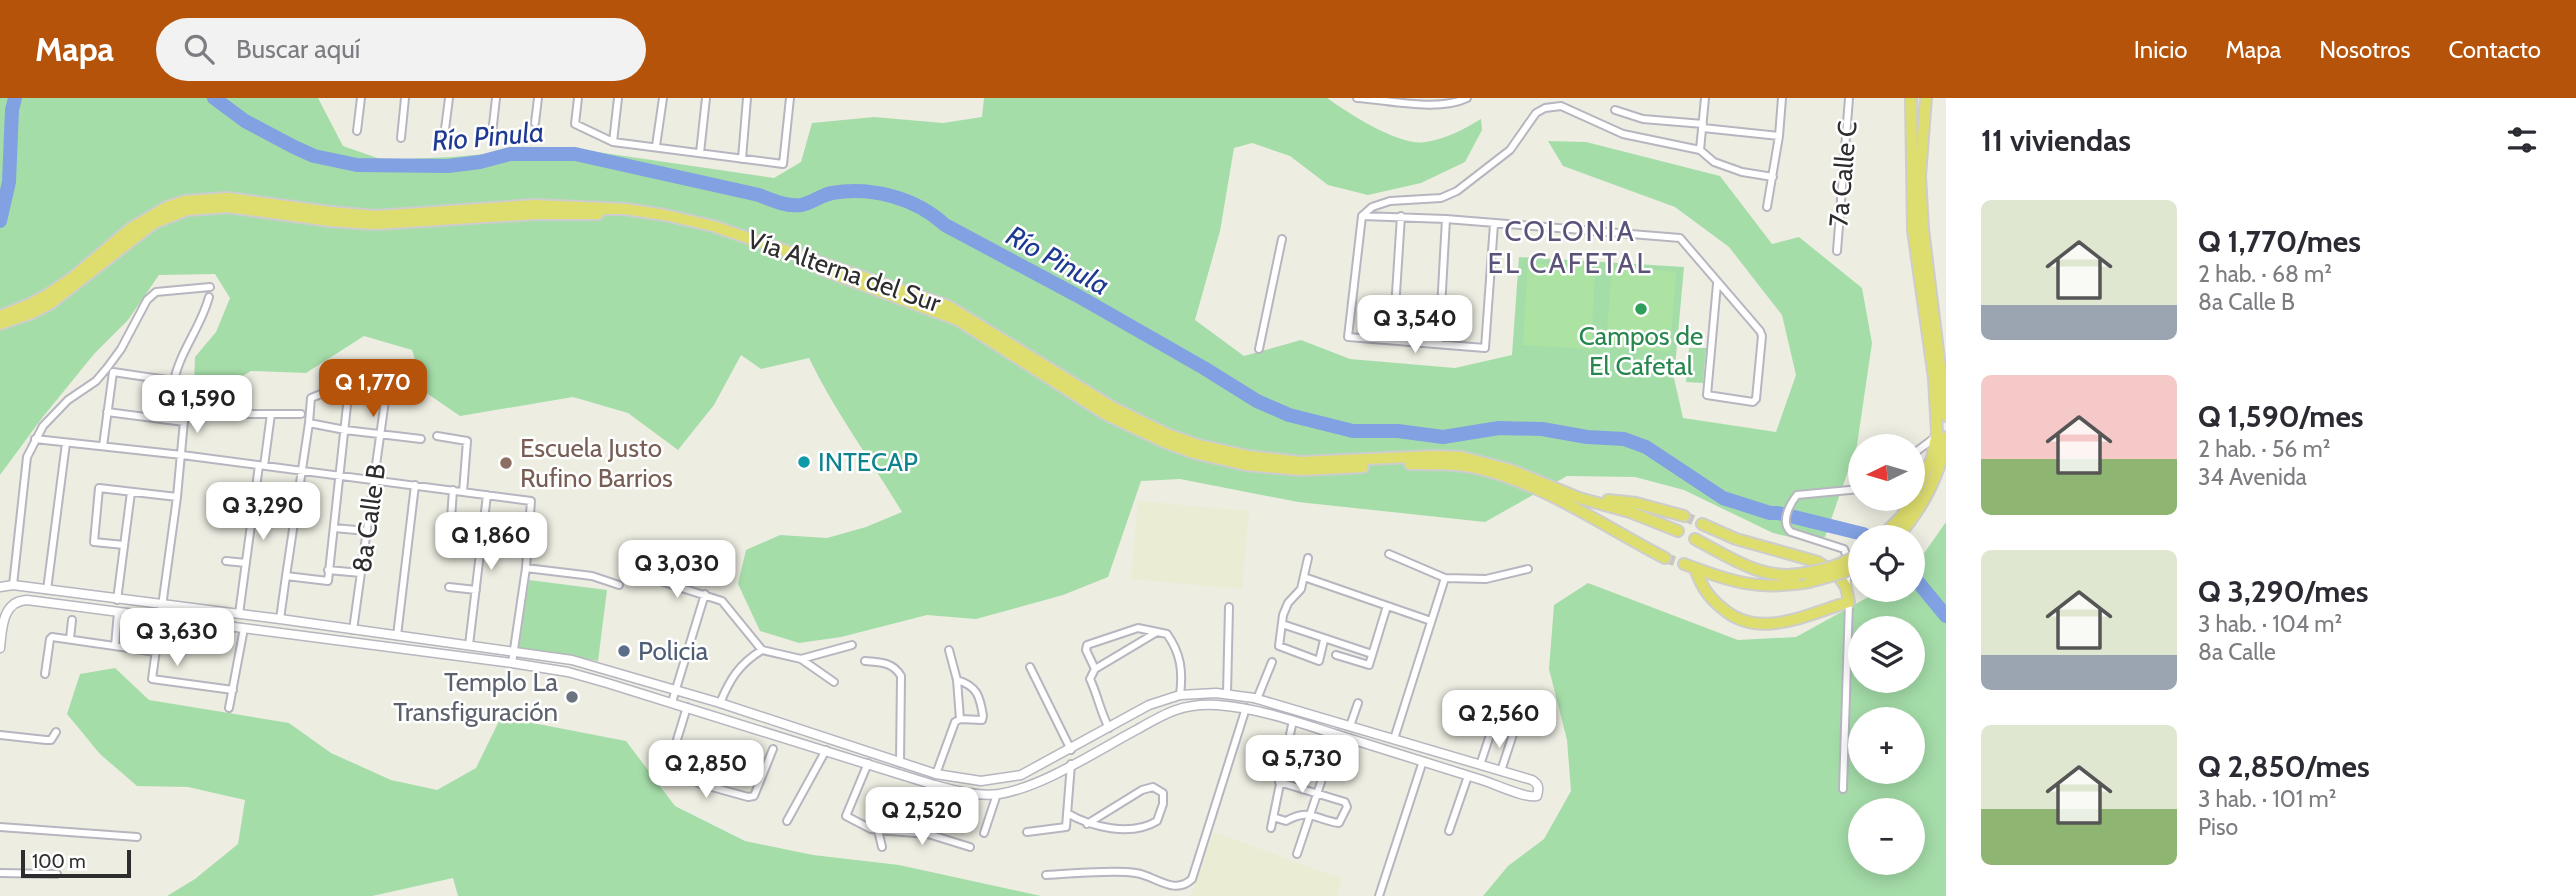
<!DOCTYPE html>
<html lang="es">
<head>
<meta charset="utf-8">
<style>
	body { margin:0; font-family:Cabin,sans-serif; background:#f2f2f3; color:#2b2b33; height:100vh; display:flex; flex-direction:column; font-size:26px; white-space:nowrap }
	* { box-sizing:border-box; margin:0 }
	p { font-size:23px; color:#7c7c81 }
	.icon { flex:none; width:38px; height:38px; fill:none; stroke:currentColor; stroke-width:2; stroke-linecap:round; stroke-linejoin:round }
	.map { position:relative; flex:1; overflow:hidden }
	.panel { display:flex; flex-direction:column; background:#fff; width:630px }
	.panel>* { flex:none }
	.needle { width:46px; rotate:265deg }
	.tools { position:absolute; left:1848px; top:336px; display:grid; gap:14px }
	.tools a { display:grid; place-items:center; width:77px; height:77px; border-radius:50%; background:#fff; box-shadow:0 4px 18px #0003; font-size:35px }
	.scale { position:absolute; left:21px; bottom:18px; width:110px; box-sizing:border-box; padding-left:7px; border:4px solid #2d2d2d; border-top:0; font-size:19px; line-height:24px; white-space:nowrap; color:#2d2d2d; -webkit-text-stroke:5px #fff; paint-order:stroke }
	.price { position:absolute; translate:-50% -60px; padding:0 16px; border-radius:14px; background:#fff; color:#222; font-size:23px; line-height:46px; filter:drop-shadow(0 2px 4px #0008) }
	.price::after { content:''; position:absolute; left:50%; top:42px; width:21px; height:16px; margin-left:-10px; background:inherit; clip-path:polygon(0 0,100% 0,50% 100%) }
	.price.current { background:#b45309; color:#fff }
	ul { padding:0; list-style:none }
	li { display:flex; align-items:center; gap:21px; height:175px; padding:0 35px }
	li span { display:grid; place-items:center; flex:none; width:196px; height:140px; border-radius:10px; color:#555 }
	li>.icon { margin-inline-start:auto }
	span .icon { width:84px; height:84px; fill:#fffc; stroke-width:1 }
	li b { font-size:30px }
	h2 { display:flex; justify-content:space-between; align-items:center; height:84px; padding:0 35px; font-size:30px }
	header { display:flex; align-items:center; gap:42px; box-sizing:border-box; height:98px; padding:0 35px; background:#b45309; color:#fff }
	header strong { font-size:33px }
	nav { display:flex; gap:38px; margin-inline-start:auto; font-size:24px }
	.search { width:490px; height:63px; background:#f2f2f3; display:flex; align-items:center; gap:18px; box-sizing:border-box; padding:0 24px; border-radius:38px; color:#7c7c81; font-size:26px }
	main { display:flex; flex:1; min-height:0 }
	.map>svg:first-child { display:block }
	.education { fill:#eaecd3 }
	.green { fill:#a5dda9; fill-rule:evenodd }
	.pitch { fill:#ace3a2 }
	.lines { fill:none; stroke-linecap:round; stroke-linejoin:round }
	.river { stroke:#81a1e3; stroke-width:14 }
	.trunk-tunnel { stroke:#c7c7be; stroke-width:10; stroke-dasharray:10 5; stroke-linecap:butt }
	.minor-casing { stroke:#b7b5bf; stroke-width:10 }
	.tertiary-casing { stroke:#b7b5bf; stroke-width:11 }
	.trunk-casing { stroke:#cdcdcd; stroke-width:14 }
	.minor { stroke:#fff; stroke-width:6 }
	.tertiary { stroke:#fff; stroke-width:8 }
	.trunk { stroke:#dede6e; stroke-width:10 }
	.trunk-bridge-casing { stroke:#cdcdcd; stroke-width:14; stroke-linecap:butt }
	.trunk-bridge { stroke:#dede6e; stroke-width:10 }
	.leisure-dot { fill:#2e9e5b; stroke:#fff; stroke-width:2.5 }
	.culture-dot { fill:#0f9aa8; stroke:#fff; stroke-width:2.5 }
	.education-dot { fill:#8d6e63; stroke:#fff; stroke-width:2.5 }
	.service-dot { fill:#5c6f8a; stroke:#fff; stroke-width:2.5 }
	.worship-dot { fill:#6b7280; stroke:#fff; stroke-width:2.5 }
	.labels { text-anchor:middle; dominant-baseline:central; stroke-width:5; stroke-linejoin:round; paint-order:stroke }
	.street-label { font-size:26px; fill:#2d2d2d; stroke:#fff }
	.leisure-label { font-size:26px; fill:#27864d; stroke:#fff }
	.education-label { font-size:26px; fill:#785e54; stroke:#fff; text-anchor:start }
	.culture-label { font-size:26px; fill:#0d838f; stroke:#fff; text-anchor:start }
	.service-label { font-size:26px; fill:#4e5e75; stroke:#fff; text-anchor:start }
	.worship-label { font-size:26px; fill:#5b616d; stroke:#fff; text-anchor:end }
	.water-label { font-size:28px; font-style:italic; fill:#1d3992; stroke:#fff }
	.neighbourhood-label { font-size:28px; letter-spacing:2px; fill:#5b527a; stroke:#fff }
</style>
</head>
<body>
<header>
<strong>Mapa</strong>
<div class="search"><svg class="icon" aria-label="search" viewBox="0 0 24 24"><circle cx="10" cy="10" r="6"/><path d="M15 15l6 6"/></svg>Buscar aquí</div>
<nav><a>Inicio</a><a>Mapa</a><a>Nosotros</a><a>Contacto</a></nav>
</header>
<main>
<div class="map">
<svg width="1946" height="798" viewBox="0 0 1946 798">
	<rect width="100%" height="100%" fill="#edede2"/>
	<path class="education" d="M1138,403L1249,413L1242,491L1131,481Z
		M1214,734L1342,781L1336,798H1191Z"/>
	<path class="green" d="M0,0H318L343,48L383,62L452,59L563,49L774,80L801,64L812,25L874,19L943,25L982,19L984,0H1327C1348,15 1400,49 1426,44C1446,41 1464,31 1481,21L1482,32L1465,64L1421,85L1368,97L1328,87L1290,58L1252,45L1234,50L1220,133L1195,222L1244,258L1301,242L1350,261L1455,270L1512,257L1519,159L1684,169L1674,280L1683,320L1776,334L1796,277L1782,217L1729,149L1675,109L1563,68L1548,43L1586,44L1720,78L1772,146L1799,139L1862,190L1872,245L1857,347L1825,439L1803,442L1773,435L1684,392L1635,379L1567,378L1485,424L1298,404L1180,381L1141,383L1108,479L1063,497L976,521L927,517L841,539L799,545L760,533L738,486L746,452L780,437L827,440L866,429L902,414C871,362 835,314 809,260L761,271L741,257L714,307L678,352L628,315L573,299L460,318L425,294L412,252L364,238L306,275L251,273L213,295L194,288L195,259L216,234L230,200L215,176L159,177L128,222L94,256L42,320L0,377Z
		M1689,250H1706L1703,285L1686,284Z
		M1946,424V798H1483L1508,768L1544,741L1571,693L1567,642L1549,571L1554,507L1588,485L1738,542L1796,539L1881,492H1913V471ZM1860,530H1913V583H1860ZM1860,621H1913V674H1860ZM1860,712H1913V765H1860Z
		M529,482L607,492L598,563L519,550Z
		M115,570L149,602L289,625L331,655L391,682L437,692L476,670L501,619L626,643L675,708L745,743L813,757L899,767L1041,798H458L453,780L372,798H167L195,781L238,746L245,702L188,689L137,688L100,656L67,616L80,576Z"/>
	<path class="pitch" d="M1528,165L1595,170L1591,251L1523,247Z
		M1612,169L1676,174L1670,253L1606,248Z"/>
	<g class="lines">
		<path class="river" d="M214,0L245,23L294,49L314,58L357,67L448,68L480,64L510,56H575L759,97C772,102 787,109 801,107C812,105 821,97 832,95C871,88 916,100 945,127L1078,198L1204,270L1257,303L1289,317L1353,333H1398L1443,339L1499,330L1542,331L1587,339L1624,341L1646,349L1723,400L1770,415H1778L1863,436L1868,439
			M0,123L9,84L12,12L15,0
			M1913,478L1946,518"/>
		<path class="trunk-tunnel" d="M1684,418L1702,426
			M1665,460L1684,466"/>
		<g class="minor-casing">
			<path id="minor" d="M578,0L575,26L613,44L783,66L790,0
				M1357,0C1389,2 1438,14 1467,0
				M1615,12L1643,21L1703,26
				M535,25L538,0
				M1703,30L1779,38
				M357,33L361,0
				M492,36L496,0
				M444,39L449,0
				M401,40L405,0
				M613,44L618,0
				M656,48L663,0
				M1700,52L1705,0
				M700,55L706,0
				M742,61L747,0
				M1767,109L1779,38L1782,0
				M1362,118L1446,121L1680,140L1760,233L1762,238L1756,301L1753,304L1707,297L1717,186
				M1362,118L1372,109L1390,103L1441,100L1457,93L1510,52L1536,15L1545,10L1561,8L1623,36L1700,52L1714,64L1742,74L1773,79
				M1362,118L1348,239L1485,250L1494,126
				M1837,153L1849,0
				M1393,242L1401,118
				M1439,246L1446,121
				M1259,251L1282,141
				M174,283L187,308L185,312L177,399L152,581L233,592
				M361,284H351L311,300L309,325L345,332L421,341
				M187,308L214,310
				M107,314L184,324
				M230,316H301
				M309,325L286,478L328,483L348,298
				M437,338L467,343L463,394
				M35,341L182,357L531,403L526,470L512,565
				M103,348L113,274L174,283C180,253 201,229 209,199
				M1913,356L1937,338
				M264,368L271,316
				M221,414L253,417
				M334,430L367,433
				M449,442L481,447
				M124,447L94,444L99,390L177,399
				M449,449L453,392
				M1389,456L1445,480L1486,481L1528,471
				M1308,460L1301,491L1288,505L1283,517L1279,548L1319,563L1324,542
				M226,463L246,465
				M526,470L592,478L619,487
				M328,472L361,475
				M1304,479L1431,523
				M657,482L722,503L762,552L801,561L834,584
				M13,487L27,359L43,328L68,302L96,283L107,270L121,251L147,202L156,194L210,189
				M449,489L476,492
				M1846,489L1849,465L1844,451L1791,434C1780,425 1789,407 1797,397L1860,391
				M47,492L66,345
				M117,502L131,394
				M239,516L259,367
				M280,521L286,478
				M1282,526L1372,556
				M353,532L388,281L385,278L376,277
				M397,538L415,387
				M70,541L72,522
				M469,547L487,397
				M115,548L118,514
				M949,552L957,582L960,621
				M1336,557L1369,567L1387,508
				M801,561L852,547
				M865,563C880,564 893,564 901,578L900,665
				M1030,569L1071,652
				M1095,571L1157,534
				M45,576L50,541L52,539L156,554
				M1227,596L1229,509
				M1257,601L1272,564
				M672,604L705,496
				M720,605C730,581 739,566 762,552
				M687,609L668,671L701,686L748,699L754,698L773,651
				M229,610L244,530
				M1350,628L1358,605
				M1109,630C1100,613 1098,598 1090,581L1095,571L1086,552L1087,547L1138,530L1167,536C1181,556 1183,573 1180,597
				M0,637L46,642H51L56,634
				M1394,641L1445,480
				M868,665L846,718L871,731L878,732L882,749
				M1480,667L1493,628
				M1501,673L1516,627
				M936,676L955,624L960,621L982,622L983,618C980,598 977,588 957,582
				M1843,691L1849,504
				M1067,715C1091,729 1131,739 1157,723L1163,706V695L1153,689L1142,692L1087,726
				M1273,719L1286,723C1310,709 1315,722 1339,725L1347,709L1345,704L1279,684
				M787,723L826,652
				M0,729L137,739
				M1271,730L1293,622
				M878,732L928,736L970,749
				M1449,733L1468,678
				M1027,734L1066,729L1071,666
				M984,735L997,696
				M1297,756L1337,636
				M0,775L57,776
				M1046,777C1071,776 1113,771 1136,775C1156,778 1174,798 1192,781L1246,610
				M1379,798L1423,663"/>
		</g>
		<g class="tertiary-casing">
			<path id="tertiary" d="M0,489L13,487L280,521L572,562L720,605L936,676L981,683L1021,677L1149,607L1180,597L1216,595L1254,600L1532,682C1539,686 1539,690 1537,698C1526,701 1495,686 1482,682C1433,667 1384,651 1335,636C1297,624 1258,610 1217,607C1183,605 1166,615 1138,631C1098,652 1043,689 999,696C976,699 953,692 931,686L607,585L568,574L512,565L27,502C2,503 2,531 0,550"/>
		</g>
		<g class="trunk-casing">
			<path id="trunk" d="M1926,0L1920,78L1923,131L1946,318
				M820,171L958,222L1107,317L1164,344L1194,355L1246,367L1301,372L1363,369
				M0,218L28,207L47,197L72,180L131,130L167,109L185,103L228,100L330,114L376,118L534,107L625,111L665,117L713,128L948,208L1112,309L1167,336L1198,347L1248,358L1301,364L1433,358L1462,359L1511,372L1579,400L1630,414L1678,433
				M0,226L32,215L51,205L154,125L187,112L228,109L330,123L375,126L535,116H598
				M1410,366C1434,366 1457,365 1480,371C1546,387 1605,429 1665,460
				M1608,402L1636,405L1684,418
				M1881,439L1901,419L1913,401L1932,360L1937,334L1934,280L1913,132L1911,0
				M1897,439C1921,413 1942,374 1946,339
				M1695,441C1727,458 1761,482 1799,476
				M1684,466C1731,484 1758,493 1809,484
				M1695,471C1702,488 1707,498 1722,510C1759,543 1807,516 1849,504L1846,489L1838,477L1818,464L1736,441L1702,426"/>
		</g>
		<use href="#minor" class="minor"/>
		<use href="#tertiary" class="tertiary"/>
		<use href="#trunk" class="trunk"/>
		<g class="trunk-bridge-casing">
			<path id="trunk-bridge" d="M1799,476C1820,473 1842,468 1860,455
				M1809,484L1842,475L1860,466"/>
		</g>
		<use href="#trunk-bridge" class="trunk-bridge"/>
	</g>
	<circle class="leisure-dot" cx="1641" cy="211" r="7"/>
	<circle class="culture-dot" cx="804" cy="364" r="7"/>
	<circle class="education-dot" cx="506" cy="365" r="7"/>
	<circle class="service-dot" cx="624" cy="553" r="7"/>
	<circle class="worship-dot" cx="572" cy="599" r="7"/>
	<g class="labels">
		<g class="street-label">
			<text transform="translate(1843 76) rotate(-85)">7a Calle C</text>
			<text transform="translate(844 173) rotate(19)">Vía Alterna del Sur</text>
			<text transform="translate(369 420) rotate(-82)">8a Calle B</text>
		</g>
		<g class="leisure-label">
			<text x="1641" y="238">Campos de<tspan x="1641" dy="30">El Cafetal</tspan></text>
		</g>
		<g class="education-label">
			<text x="520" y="350">Escuela Justo<tspan x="520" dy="30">Rufino Barrios</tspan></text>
		</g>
		<g class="culture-label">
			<text x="818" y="364">INTECAP</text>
		</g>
		<g class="service-label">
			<text x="638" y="553">Policia</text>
		</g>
		<g class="worship-label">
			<text x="558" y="584">Templo La<tspan x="558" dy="30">Transfiguración</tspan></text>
		</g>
		<g class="water-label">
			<text transform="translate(488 38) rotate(-5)">Río Pinula</text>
			<text transform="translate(1058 162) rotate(29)">Río Pinula</text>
		</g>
		<g class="neighbourhood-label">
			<text x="1570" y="133">COLONIA<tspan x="1570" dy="32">EL CAFETAL</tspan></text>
		</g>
	</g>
</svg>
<div class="tools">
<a><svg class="needle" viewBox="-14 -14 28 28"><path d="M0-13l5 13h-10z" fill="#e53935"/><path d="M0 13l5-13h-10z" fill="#7c7c81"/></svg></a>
<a><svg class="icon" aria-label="locate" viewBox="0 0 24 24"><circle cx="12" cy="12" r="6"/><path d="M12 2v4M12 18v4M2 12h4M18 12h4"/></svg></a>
<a><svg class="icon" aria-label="layers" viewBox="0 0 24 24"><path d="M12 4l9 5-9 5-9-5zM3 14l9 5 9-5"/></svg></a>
<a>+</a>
<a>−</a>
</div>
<div class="scale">100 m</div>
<b class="price" style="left:1415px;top:257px">Q 3,540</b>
<b class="price current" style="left:373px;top:321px">Q 1,770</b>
<b class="price" style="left:197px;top:337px">Q 1,590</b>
<b class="price" style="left:263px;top:444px">Q 3,290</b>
<b class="price" style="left:491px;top:474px">Q 1,860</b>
<b class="price" style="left:677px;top:502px">Q 3,030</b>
<b class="price" style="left:177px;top:570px">Q 3,630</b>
<b class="price" style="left:1499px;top:652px">Q 2,560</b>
<b class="price" style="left:1302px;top:697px">Q 5,730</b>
<b class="price" style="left:706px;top:702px">Q 2,850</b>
<b class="price" style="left:922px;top:749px">Q 2,520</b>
</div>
<section class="panel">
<h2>11 viviendas<svg class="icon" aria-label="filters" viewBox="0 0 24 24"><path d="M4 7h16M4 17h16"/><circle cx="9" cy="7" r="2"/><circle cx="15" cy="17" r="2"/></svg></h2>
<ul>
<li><span style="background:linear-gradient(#dfe7d0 75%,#9aa5b1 0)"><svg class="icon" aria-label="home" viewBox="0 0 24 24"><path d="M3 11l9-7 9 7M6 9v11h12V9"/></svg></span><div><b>Q 1,770/mes</b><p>2 hab. · 68 m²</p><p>8a Calle B</p></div></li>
<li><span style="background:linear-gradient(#f6c9c9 60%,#8fb573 0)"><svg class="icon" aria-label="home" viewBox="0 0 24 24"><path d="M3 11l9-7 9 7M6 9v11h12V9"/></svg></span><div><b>Q 1,590/mes</b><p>2 hab. · 56 m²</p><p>34 Avenida</p></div></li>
<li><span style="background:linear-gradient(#dfe7d0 75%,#9aa5b1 0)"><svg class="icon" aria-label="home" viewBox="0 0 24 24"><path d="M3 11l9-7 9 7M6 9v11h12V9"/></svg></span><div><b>Q 3,290/mes</b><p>3 hab. · 104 m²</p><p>8a Calle</p></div></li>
<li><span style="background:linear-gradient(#dfe7d0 60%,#8fb573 0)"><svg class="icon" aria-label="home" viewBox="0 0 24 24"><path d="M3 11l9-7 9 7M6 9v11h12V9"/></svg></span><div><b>Q 2,850/mes</b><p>3 hab. · 101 m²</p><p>Piso</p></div></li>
</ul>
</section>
</main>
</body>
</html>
